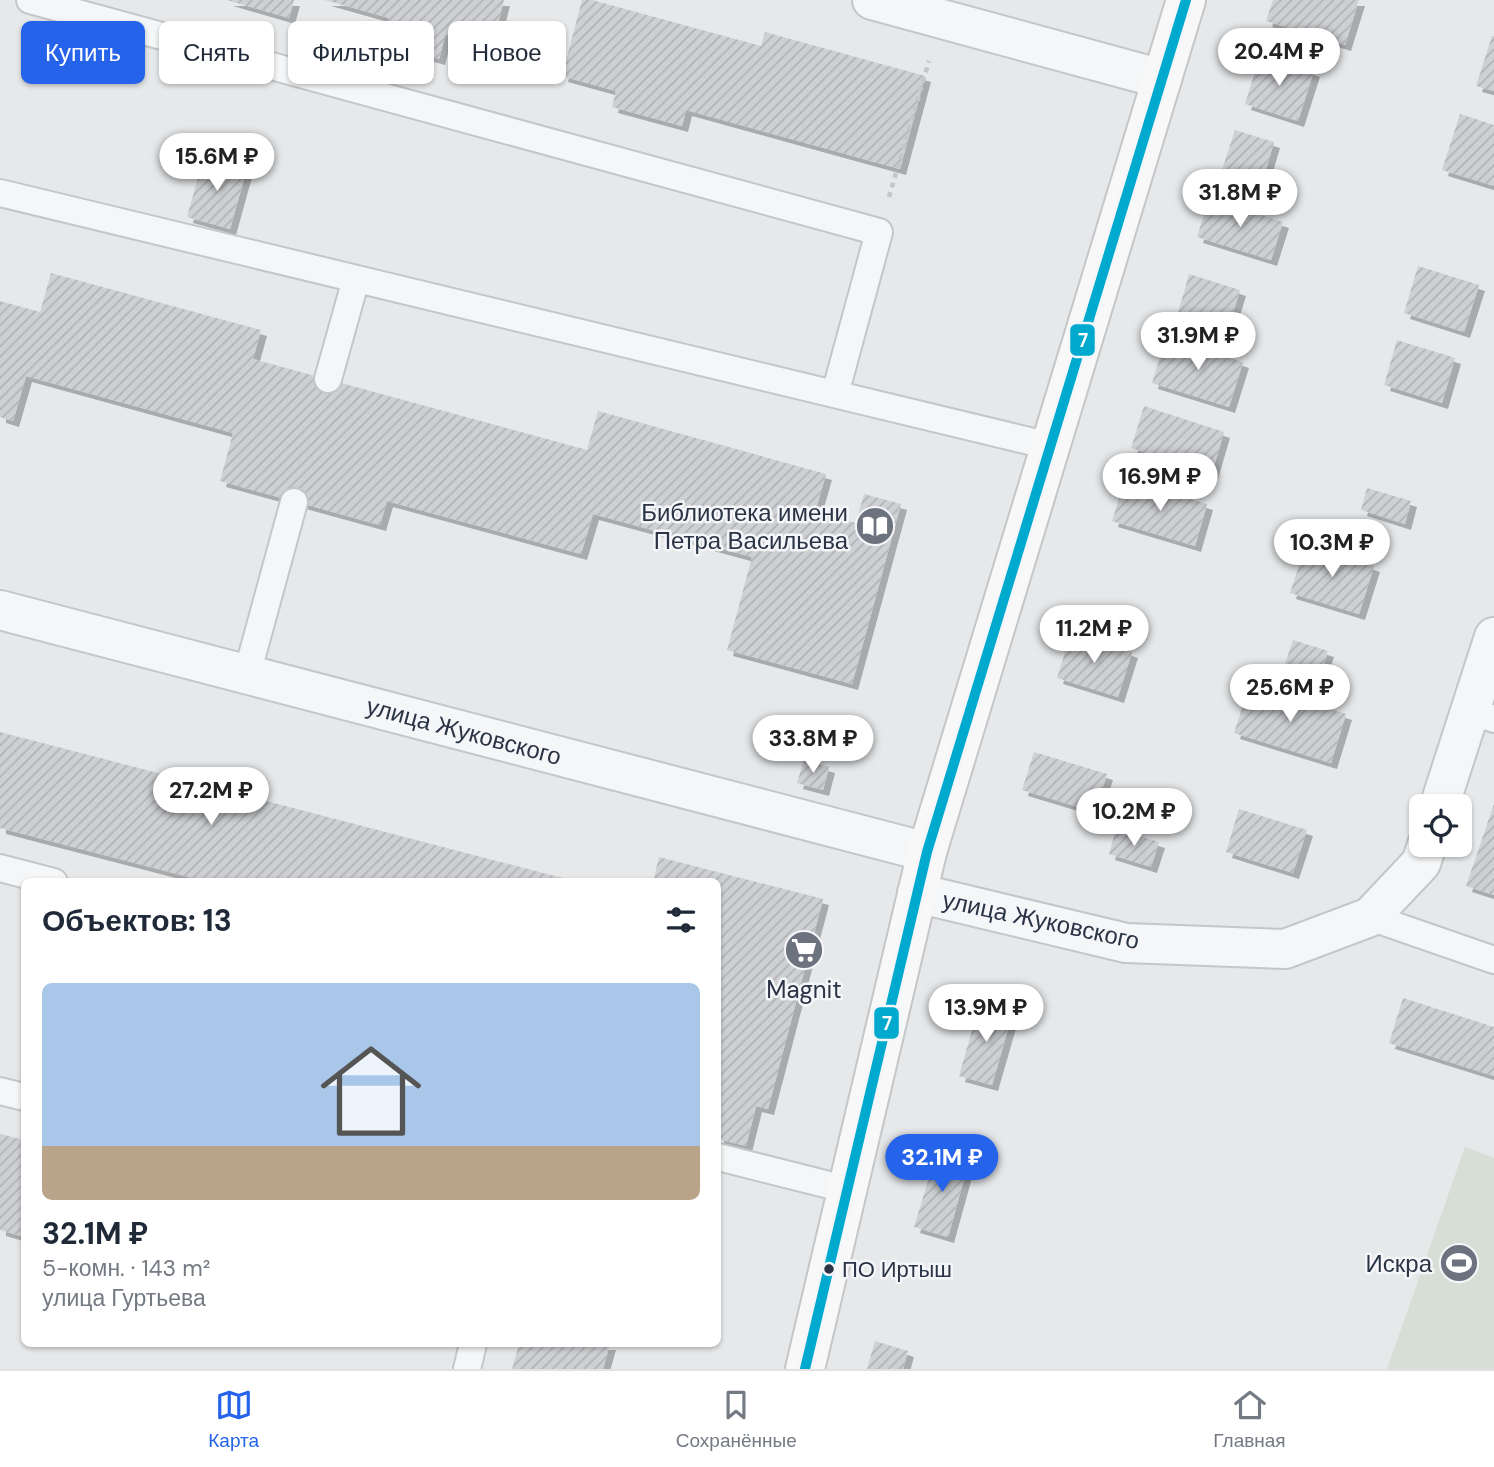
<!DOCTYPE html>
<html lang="ru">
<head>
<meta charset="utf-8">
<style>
	body { margin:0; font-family:"DM Sans",sans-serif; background:#f6f6f7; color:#1f2937; height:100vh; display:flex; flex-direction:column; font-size:26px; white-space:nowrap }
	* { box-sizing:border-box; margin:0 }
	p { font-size:23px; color:#747a83 }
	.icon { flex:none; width:38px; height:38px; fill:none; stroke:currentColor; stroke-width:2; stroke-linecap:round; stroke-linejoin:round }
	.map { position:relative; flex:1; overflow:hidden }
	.side { position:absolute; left:21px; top:878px; width:700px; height:469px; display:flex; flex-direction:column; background:#fff; border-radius:10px; box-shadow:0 2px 5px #0004 }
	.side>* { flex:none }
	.guide { position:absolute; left:21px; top:21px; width:700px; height:63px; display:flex; gap:14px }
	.tools { position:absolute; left:1409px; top:794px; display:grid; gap:14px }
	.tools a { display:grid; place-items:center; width:63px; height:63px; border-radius:10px; background:#fff; box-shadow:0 2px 5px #0004; font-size:35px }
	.price { position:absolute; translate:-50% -60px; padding:0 16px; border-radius:24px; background:#fff; color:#222; font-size:23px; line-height:46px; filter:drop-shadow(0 2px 4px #0008) }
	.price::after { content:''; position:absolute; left:50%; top:42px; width:21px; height:16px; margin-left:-10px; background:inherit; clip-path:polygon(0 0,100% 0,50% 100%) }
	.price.on { background:#2563eb; color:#fff }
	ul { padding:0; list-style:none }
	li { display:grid; align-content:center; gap:14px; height:371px; padding:0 21px }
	li span { display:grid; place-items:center; height:217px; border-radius:10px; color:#555 }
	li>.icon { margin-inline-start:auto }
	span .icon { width:126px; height:126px; fill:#fffc; stroke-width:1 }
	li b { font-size:30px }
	h2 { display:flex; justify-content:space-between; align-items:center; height:84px; padding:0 21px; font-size:30px }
	.chip { padding:0 24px; border-radius:10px; background:#fff; box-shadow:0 2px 5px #0004; font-size:24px; line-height:63px }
	.chip.on { background:#2563eb; color:#fff }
	.dock { display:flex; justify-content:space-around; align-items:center; height:98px; border-top:2px solid #e0e1e3; background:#fff; font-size:19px; color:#747a83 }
	.dock a { display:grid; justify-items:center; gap:4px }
	.dock .on { color:#2563eb }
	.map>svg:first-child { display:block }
	.pitch { fill:#d6ded6 }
	.building { fill:url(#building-hatch); filter:url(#shadow) }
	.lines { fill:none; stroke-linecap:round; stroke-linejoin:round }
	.service-casing { stroke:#c4c6c8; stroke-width:30 }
	.minor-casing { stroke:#c4c6c8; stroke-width:42 }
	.tertiary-casing { stroke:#c4c6c8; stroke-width:42 }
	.secondary-casing { stroke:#c4c6c8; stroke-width:42 }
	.path { stroke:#c5c6ca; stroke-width:4.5; stroke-dasharray:5 5; stroke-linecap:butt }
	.service { stroke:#f5f6f7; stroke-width:26 }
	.minor { stroke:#f5f6f7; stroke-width:38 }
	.tertiary { stroke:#f5f6f7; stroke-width:38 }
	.secondary { stroke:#f8f8f8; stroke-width:38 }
	.bus-1-casing { stroke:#f4f6f9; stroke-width:16 }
	.bus-1 { stroke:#00a9ce; stroke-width:10 }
	.bus-dot { fill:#2b3445; stroke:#f4f6f9; stroke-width:2.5 }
	.labels { text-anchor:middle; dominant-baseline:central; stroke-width:5; stroke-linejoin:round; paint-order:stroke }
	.bus-label { font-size:22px; fill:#2b3445; stroke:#f4f6f9; text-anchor:start }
	.poi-label { font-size:24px; fill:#2b3445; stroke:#f4f6f9; text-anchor:end }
	.street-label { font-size:24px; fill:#2b3445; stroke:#f4f6f9 }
	.line-badge { stroke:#f4f6f9; stroke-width:2.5 }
	.badge-label { font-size:19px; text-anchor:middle; font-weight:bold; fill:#fff }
</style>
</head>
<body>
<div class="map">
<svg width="1494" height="1369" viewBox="0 0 1494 1369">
	<defs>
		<pattern id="building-hatch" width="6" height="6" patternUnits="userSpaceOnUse" patternTransform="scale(1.75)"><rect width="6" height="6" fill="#ced0d3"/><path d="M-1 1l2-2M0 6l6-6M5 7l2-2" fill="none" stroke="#b1b3b6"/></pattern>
		<filter id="shadow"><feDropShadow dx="6" dy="6" stdDeviation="0" flood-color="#0004"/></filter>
	</defs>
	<rect width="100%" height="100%" fill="#e6e8ea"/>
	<path class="pitch" d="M1465,1147L1494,1158V1369H1387Z"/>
	<path class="building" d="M227,0H294L289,18Z
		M325,0H504L492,47L445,35L439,59L382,43L389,18Z
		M582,0H592L761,46L765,32L925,76L900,169L686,110L682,126L612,107L616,91L562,76Z
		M1273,0H1359L1345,45L1266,21Z
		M1492,36H1494V91L1476,86Z
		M1260,55L1314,71L1298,121L1245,104Z
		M1460,114L1494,125V186L1442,170Z
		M1235,130L1274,142L1261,186L1221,173Z
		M204,156L247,168L230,229L187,217Z
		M1209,199L1283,222L1271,260L1197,237Z
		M1418,266L1479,285L1464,332L1404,313Z
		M51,273L261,330L253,359L587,450L598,411L826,474L815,512L856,523L864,494L901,504L852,684L727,650L752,557L593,514L581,554L387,501L380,525L220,481L233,433L26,376L13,421L0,417V301L40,312Z
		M1189,274L1240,290L1226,336L1176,320Z
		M1166,338L1243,362L1229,407L1152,383Z
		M1397,340L1455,358L1442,403L1384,385Z
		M1144,406L1224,432L1212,473L1131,448Z
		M1125,479L1207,504L1195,546L1112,521Z
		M1367,488L1411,501L1405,524L1361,510Z
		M1306,544L1374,566L1359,614L1290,593Z
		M1071,633L1132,652L1118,697L1057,678Z
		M1293,640L1328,651L1317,685L1282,673Z
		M1250,684L1346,714L1331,763L1234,733Z
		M0,732L574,881V882H208L0,828Z
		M1034,752L1107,774L1095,812L1022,790Z
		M804,760L829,767L823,790L797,783Z
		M1494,804V895L1466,886Z
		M1239,809L1307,830L1293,873L1226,852Z
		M1116,829L1159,842L1151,867L1109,854Z
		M659,857L823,899L768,1109L756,1106L746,1146L718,1139V882H653Z
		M1403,998L1494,1027V1076L1389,1043Z
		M980,1002L1013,1012L992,1085L959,1076Z
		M0,1134L24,1140V1237L0,1230Z
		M937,1151L969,1161L948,1237L914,1227Z
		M875,1341L908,1351L903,1369H867Z
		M519,1344H610L603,1369H512Z"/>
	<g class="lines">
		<g class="service-casing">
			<path id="service" d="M30,0L879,232L835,394
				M0,193L1050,446
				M328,379L356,279
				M247,674L294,502
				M1470,711L1494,719
				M0,868L54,882
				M1370,917L1494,960
				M0,1091L24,1097
				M718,1157L849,1190
				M467,1369L473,1344"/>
		</g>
		<g class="minor-casing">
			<path id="minor" d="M872,0L1162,79
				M1439,807L1494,637
				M917,893L1126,943L1285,949L1370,917L1421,863L1427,845"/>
		</g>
		<g class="tertiary-casing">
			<path id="tertiary" d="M0,610L927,852"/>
		</g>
		<g class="secondary-casing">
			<path id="secondary" d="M805,1369L927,852L1186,0"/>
		</g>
		<path class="path" d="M889,197L929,61"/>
		<use href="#service" class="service"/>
		<use href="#minor" class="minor"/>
		<use href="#tertiary" class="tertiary"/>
		<use href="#secondary" class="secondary"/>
		<g class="bus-1-casing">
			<path id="bus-1" d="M805,1369L927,852L1186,0"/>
		</g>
		<use href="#bus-1" class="bus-1"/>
	</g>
	<defs>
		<g id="library-disc" transform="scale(2.0125)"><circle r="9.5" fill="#6c737f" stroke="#f4f6f9"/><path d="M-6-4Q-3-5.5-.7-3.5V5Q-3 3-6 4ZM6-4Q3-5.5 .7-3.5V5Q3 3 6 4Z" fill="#fff"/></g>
		<g id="supermarket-disc" transform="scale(2.0125)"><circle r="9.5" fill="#6c737f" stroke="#f4f6f9"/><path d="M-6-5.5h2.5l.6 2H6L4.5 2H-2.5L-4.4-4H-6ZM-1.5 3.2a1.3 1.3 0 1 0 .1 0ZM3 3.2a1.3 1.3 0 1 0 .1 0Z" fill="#fff"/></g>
		<g id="stadium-disc" transform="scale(2.0125)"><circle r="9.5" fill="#6c737f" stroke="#f4f6f9"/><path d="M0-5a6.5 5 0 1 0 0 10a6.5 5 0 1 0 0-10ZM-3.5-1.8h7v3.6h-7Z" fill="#fff"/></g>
	</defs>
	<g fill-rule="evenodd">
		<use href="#library-disc" x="875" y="526"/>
		<use href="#supermarket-disc" x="804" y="950"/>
		<use href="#stadium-disc" x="1459" y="1263"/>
	</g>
	<circle class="bus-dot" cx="829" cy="1269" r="6"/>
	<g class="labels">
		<g class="bus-label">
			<text x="842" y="1269">ПО Иртыш</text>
		</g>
		<g class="poi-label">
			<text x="848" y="512">Библиотека имени<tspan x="848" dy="28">Петра Васильева</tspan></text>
			<text x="804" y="989" text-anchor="middle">Magnit</text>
			<text x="1432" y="1263">Искра</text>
		</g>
		<g class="street-label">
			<text transform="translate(464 731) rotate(15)">улица Жуковского</text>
			<text transform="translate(1041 920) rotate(12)">улица Жуковского</text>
		</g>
	</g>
	<g class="line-badge">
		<rect x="1069" y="323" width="27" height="34" rx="7" fill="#00a9ce"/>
		<rect x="873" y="1006" width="27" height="34" rx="7" fill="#00a9ce"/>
	</g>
	<g class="badge-label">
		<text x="1083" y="347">7</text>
		<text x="887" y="1030">7</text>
	</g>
</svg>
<div class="tools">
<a><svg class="icon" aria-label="locate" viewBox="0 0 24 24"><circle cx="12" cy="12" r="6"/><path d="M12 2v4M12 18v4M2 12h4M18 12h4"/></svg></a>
</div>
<b class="price" style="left:1279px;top:88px">20.4M ₽</b>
<b class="price" style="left:217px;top:193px">15.6M ₽</b>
<b class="price" style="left:1240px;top:229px">31.8M ₽</b>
<b class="price" style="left:1198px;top:372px">31.9M ₽</b>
<b class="price" style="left:1160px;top:513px">16.9M ₽</b>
<b class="price" style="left:1332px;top:579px">10.3M ₽</b>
<b class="price" style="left:1094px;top:665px">11.2M ₽</b>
<b class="price" style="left:1290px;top:724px">25.6M ₽</b>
<b class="price" style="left:813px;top:775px">33.8M ₽</b>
<b class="price" style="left:211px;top:827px">27.2M ₽</b>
<b class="price" style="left:1134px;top:848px">10.2M ₽</b>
<b class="price" style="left:986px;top:1044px">13.9M ₽</b>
<b class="price on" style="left:942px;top:1194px">32.1M ₽</b>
<div class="guide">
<a class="chip on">Купить</a>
<a class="chip">Снять</a>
<a class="chip">Фильтры</a>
<a class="chip">Новое</a>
</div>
<section class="side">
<h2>Объектов: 13<svg class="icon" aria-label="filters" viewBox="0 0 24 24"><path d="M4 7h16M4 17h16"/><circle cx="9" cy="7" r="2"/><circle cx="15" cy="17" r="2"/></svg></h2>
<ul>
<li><span style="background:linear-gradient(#a9c7e8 75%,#b9a48a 0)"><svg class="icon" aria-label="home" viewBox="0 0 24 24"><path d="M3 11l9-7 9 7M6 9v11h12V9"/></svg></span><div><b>32.1M ₽</b><p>5-комн. · 143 m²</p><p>улица Гуртьева</p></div></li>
</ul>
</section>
</div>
<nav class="dock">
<a class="on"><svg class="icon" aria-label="map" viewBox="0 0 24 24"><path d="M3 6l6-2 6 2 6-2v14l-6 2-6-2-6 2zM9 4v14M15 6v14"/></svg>Карта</a>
<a><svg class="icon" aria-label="saved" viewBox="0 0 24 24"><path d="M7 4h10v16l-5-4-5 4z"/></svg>Сохранённые</a>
<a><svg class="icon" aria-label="home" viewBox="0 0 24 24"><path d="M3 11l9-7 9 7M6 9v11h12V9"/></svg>Главная</a>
</nav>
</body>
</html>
